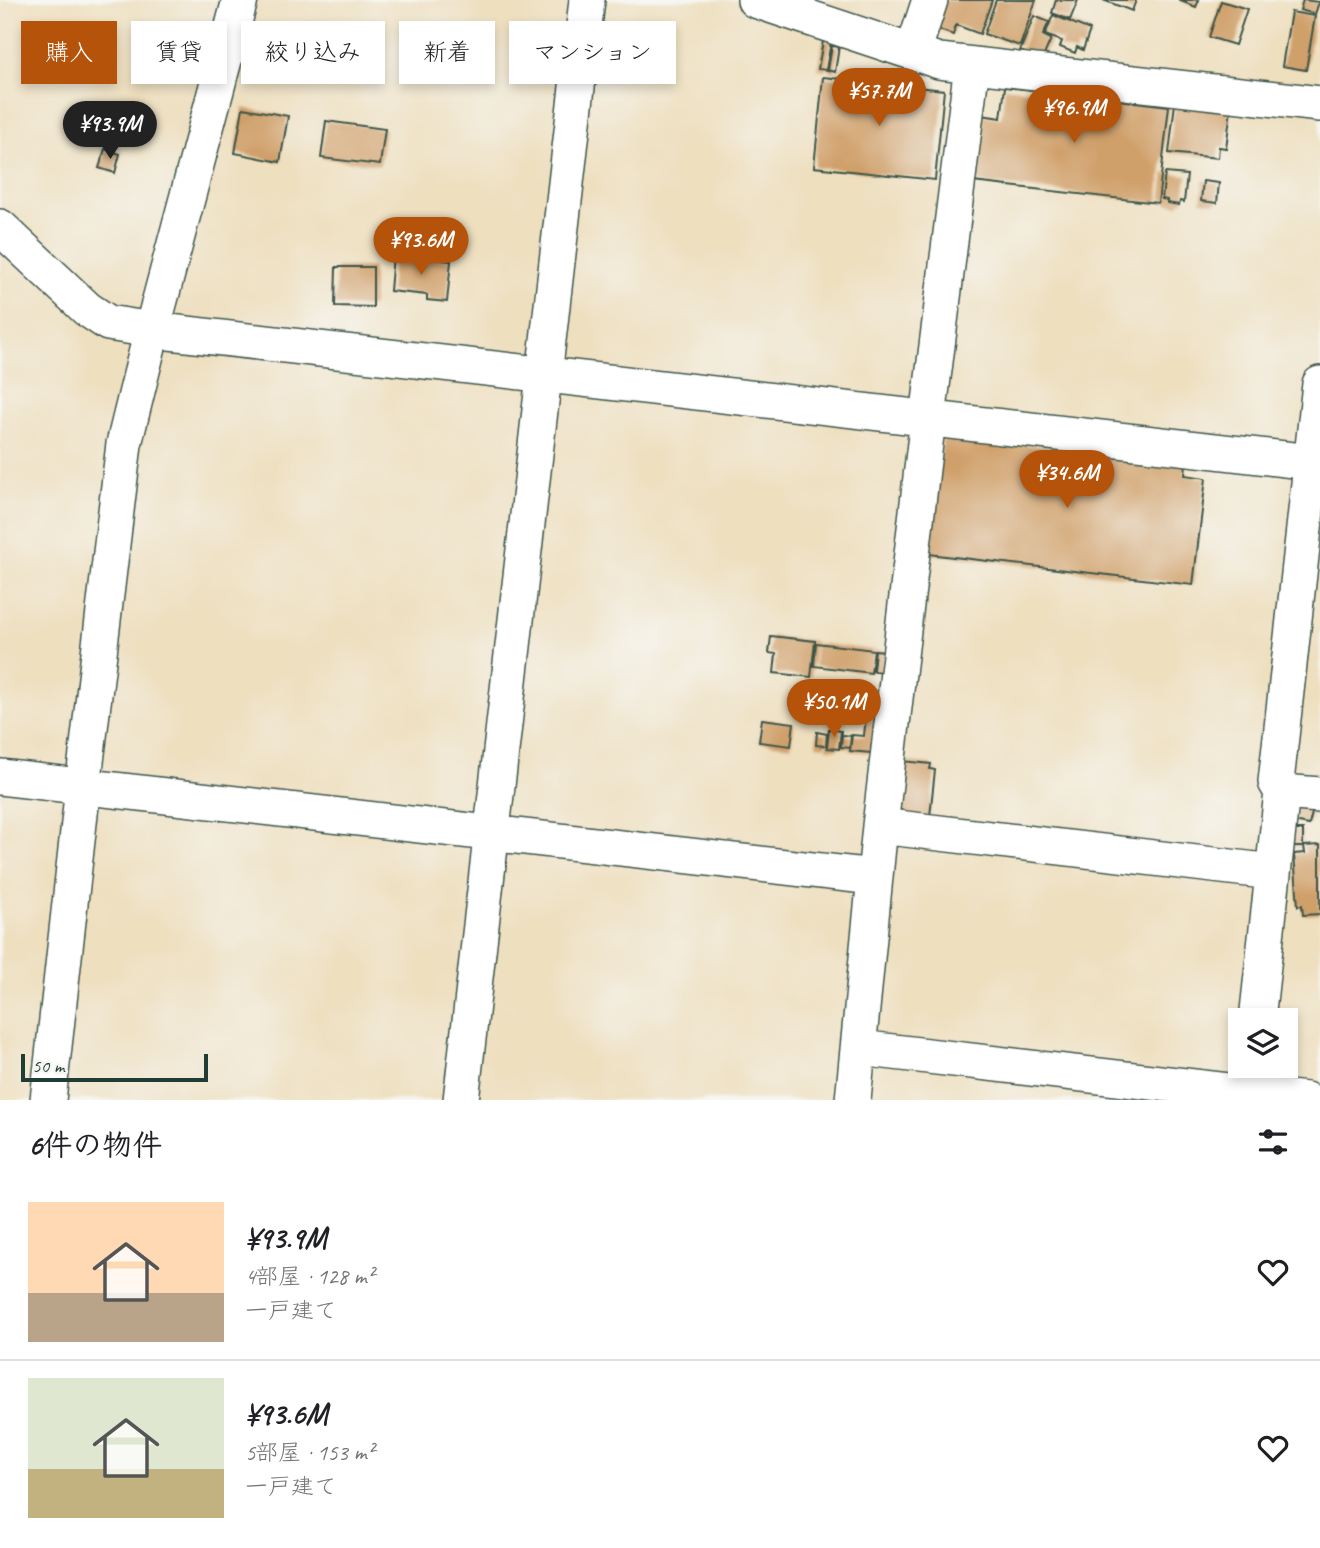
<!DOCTYPE html>
<html lang="ja">
<head>
<meta charset="utf-8">
<style>
	body { margin:0; font-family:Caveat,"Klee One",sans-serif; background:#f6f6f6; color:#202124; height:100vh; display:flex; flex-direction:column; font-size:26px; white-space:nowrap }
	* { box-sizing:border-box; margin:0 }
	p { font-size:23px; color:#757577 }
	.icon { flex:none; width:38px; height:38px; fill:none; stroke:currentColor; stroke-width:2; stroke-linecap:round; stroke-linejoin:round }
	.map { position:relative; height:1100px; overflow:hidden }
	.side { display:flex; flex-direction:column; background:#fff; flex:1 }
	.side>* { flex:none }
	.top-card { position:absolute; left:21px; top:21px; width:700px; height:63px; display:flex; gap:14px }
	.tools { position:absolute; left:1228px; top:1008px; display:grid; gap:14px }
	.tools a { display:grid; place-items:center; width:70px; height:70px; border-radius:0px; background:#fff; box-shadow:0 4px 10px #0003; font-size:35px }
	.scale { position:absolute; left:21px; bottom:18px; width:187px; box-sizing:border-box; padding-left:7px; border:4px solid #1f3d34; border-top:0; font-size:19px; line-height:24px; white-space:nowrap; color:#1f3d34; -webkit-text-stroke:5px #f6f6f2; paint-order:stroke }
	.price { position:absolute; translate:-50% -60px; padding:0 16px; border-radius:24px; background:#b45309; color:#fff; font-size:23px; line-height:46px; filter:drop-shadow(0 2px 4px #0008) }
	.price::after { content:''; position:absolute; left:50%; top:42px; width:21px; height:16px; margin-left:-10px; background:inherit; clip-path:polygon(0 0,100% 0,50% 100%) }
	.price.selected { background:#222; color:#fff }
	ul { padding:0; list-style:none }
	li { display:flex; align-items:center; gap:21px; height:175px; padding:0 28px }
	li+li { border-top:2px solid #e0e0e0 }
	li span { display:grid; place-items:center; flex:none; width:196px; height:140px; border-radius:0px; color:#555 }
	li>.icon { margin-inline-start:auto }
	span .icon { width:84px; height:84px; fill:#fffc; stroke-width:1 }
	li b { font-size:30px }
	h2 { display:flex; justify-content:space-between; align-items:center; height:84px; padding:0 28px; font-size:30px }
	.pill { padding:0 24px; border-radius:0px; background:#fff; box-shadow:0 4px 10px #0003; font-size:24px; line-height:63px }
	.pill.selected { background:#b45309; color:#fff }
	.map>svg:first-child { display:block }
	.building { fill:#d0a06b }
	.lines { fill:none; stroke-linecap:round; stroke-linejoin:round }
	.minor-casing { stroke:#3e5549; stroke-width:38 }
	.minor { stroke:#fff; stroke-width:35 }
</style>
</head>
<body>
<div class="map">
<svg width="1320" height="1100" viewBox="0 0 1320 1100">
	<rect width="100%" height="100%" fill="#f6f6f2"/>
	<filter id="ink" filterUnits="userSpaceOnUse"><feTurbulence type="fractalNoise" baseFrequency=".0143" numOctaves="2"/><feDisplacementMap in="SourceGraphic" scale="14" xChannelSelector="R" yChannelSelector="G"/><feConvolveMatrix kernelMatrix="1 2 1 2 8 2 1 2 1" color-interpolation-filters="sRGB"/></filter>
	<filter id="wash" filterUnits="userSpaceOnUse"><feTurbulence type="fractalNoise" baseFrequency=".00686" numOctaves="4" result="noise"/><feDisplacementMap in="SourceGraphic" scale="28" xChannelSelector="R" yChannelSelector="G"/><feGaussianBlur stdDeviation="1.57" result="paint"/><feColorMatrix in="noise" values="0 0 0 0 0 0 0 0 0 0 0 0 0 0 0 0 0 1.4 0 .05"/><feComposite in="paint" operator="in"/></filter>
	<g filter="url(#wash)">
		<rect width="100%" height="100%" fill="#eedfbf"/>
		<g id="blocks">
			<path class="building" d="M939,0H992L980,34L956,25L953,35L931,27Z
				M996,0H1036L1020,46L984,34Z
				M1056,0H1078L1070,20L1052,13Z
				M1103,0H1136L1132,11Z
				M1178,0H1199L1196,7Z
				M1303,0L1319,2L1315,14L1300,10Z
				M1221,1L1247,9L1235,45L1209,37Z
				M1291,12L1315,16L1306,70L1282,66Z
				M1053,15L1090,30L1083,50L1077,47L1075,53L1060,47L1062,41L1045,35Z
				M1034,16L1049,22L1043,35L1051,39L1042,60L1020,51Z
				M823,41L831,42L826,70L818,69Z
				M832,46L839,47L835,72L828,70Z
				M823,77L944,90L935,180L814,167Z
				M1005,87L1169,106L1158,203L973,182L981,115L1001,118Z
				M1175,103L1231,109L1226,148L1219,147L1218,158L1169,153Z
				M243,108L288,116L280,162L235,153Z
				M326,121L385,129L380,165L321,158Z
				M105,149L120,154L115,173L99,168Z
				M1165,173L1187,175L1184,202L1180,201L1179,205L1167,203V200L1162,199Z
				M1203,181L1219,183L1217,203L1201,201Z
				M393,255L451,261L447,302L427,300V295L390,291Z
				M336,267H373V307L335,306Z
				M943,435L1186,463L1185,475L1206,478L1193,585L929,554Z
				M771,636L815,641L811,677L774,673L776,654L769,653Z
				M816,643L874,650L871,673L814,666Z
				M875,650L885,651L882,672L873,671Z
				M866,716L875,717L871,753L850,751L852,735L864,736Z
				M762,719L794,723L791,746L759,742Z
				M829,729L841,731L839,749L827,748Z
				M817,732L827,734L826,746L816,745Z
				M842,735L851,736L850,748L841,747Z
				M902,761L931,764L930,769L935,770L930,816L901,818V810H895Z
				M1298,802L1314,805L1309,825L1294,822Z
				M1287,830H1303V847H1287Z
				M1320,845V914L1303,915L1302,905L1298,906L1294,854L1305,853L1304,846Z"/>
		</g>
	</g>
	<g filter="url(#ink)">
		<use href="#blocks" fill-opacity="0" stroke="#3e5549" stroke-width="2"/>
		<g class="lines">
			<g class="minor-casing">
				<path id="minor" d="M755,0L939,61L1320,104
					M913,52L930,0
					M0,227L87,309L108,323L152,330L1320,463
					M0,777L874,877
					M1282,792L1320,795
					M880,826L1273,872
					M1257,1020L1282,792L1276,782L1320,384
					M859,1048L1306,1100
					M48,1100L83,787L124,444L152,330L240,0
					M461,1100L587,0
					M853,1100L880,826L928,418L972,65"/>
			</g>
			<use href="#minor" class="minor"/>
		</g>
	</g>
</svg>
<div class="tools">
<a><svg class="icon" aria-label="layers" viewBox="0 0 24 24"><path d="M12 4l9 5-9 5-9-5zM3 14l9 5 9-5"/></svg></a>
</div>
<div class="scale">50 m</div>
<b class="price" style="left:879px;top:128px">¥57.7M</b>
<b class="price" style="left:1074px;top:145px">¥96.9M</b>
<b class="price selected" style="left:110px;top:161px">¥93.9M</b>
<b class="price" style="left:421px;top:277px">¥93.6M</b>
<b class="price" style="left:1067px;top:510px">¥34.6M</b>
<b class="price" style="left:834px;top:739px">¥50.1M</b>
<div class="top-card">
<a class="pill selected">購入</a>
<a class="pill">賃貸</a>
<a class="pill">絞り込み</a>
<a class="pill">新着</a>
<a class="pill">マンション</a>
</div>
</div>
<section class="side">
<h2>6件の物件<svg class="icon" aria-label="filters" viewBox="0 0 24 24"><path d="M4 7h16M4 17h16"/><circle cx="9" cy="7" r="2"/><circle cx="15" cy="17" r="2"/></svg></h2>
<ul>
<li><span style="background:linear-gradient(#ffd9b3 65%,#b9a48a 0)"><svg class="icon" aria-label="home" viewBox="0 0 24 24"><path d="M3 11l9-7 9 7M6 9v11h12V9"/></svg></span><div><b>¥93.9M</b><p>4部屋 · 128 m²</p><p>一戸建て</p></div><svg class="icon" aria-label="heart" viewBox="0 0 24 24"><path d="M12 20l-8-8c-3-5 5-10 8-4 3-6 11-1 8 4z"/></svg></li>
<li><span style="background:linear-gradient(#dfe7d0 65%,#c2b280 0)"><svg class="icon" aria-label="home" viewBox="0 0 24 24"><path d="M3 11l9-7 9 7M6 9v11h12V9"/></svg></span><div><b>¥93.6M</b><p>5部屋 · 153 m²</p><p>一戸建て</p></div><svg class="icon" aria-label="heart" viewBox="0 0 24 24"><path d="M12 20l-8-8c-3-5 5-10 8-4 3-6 11-1 8 4z"/></svg></li>
</ul>
</section>
</body>
</html>
